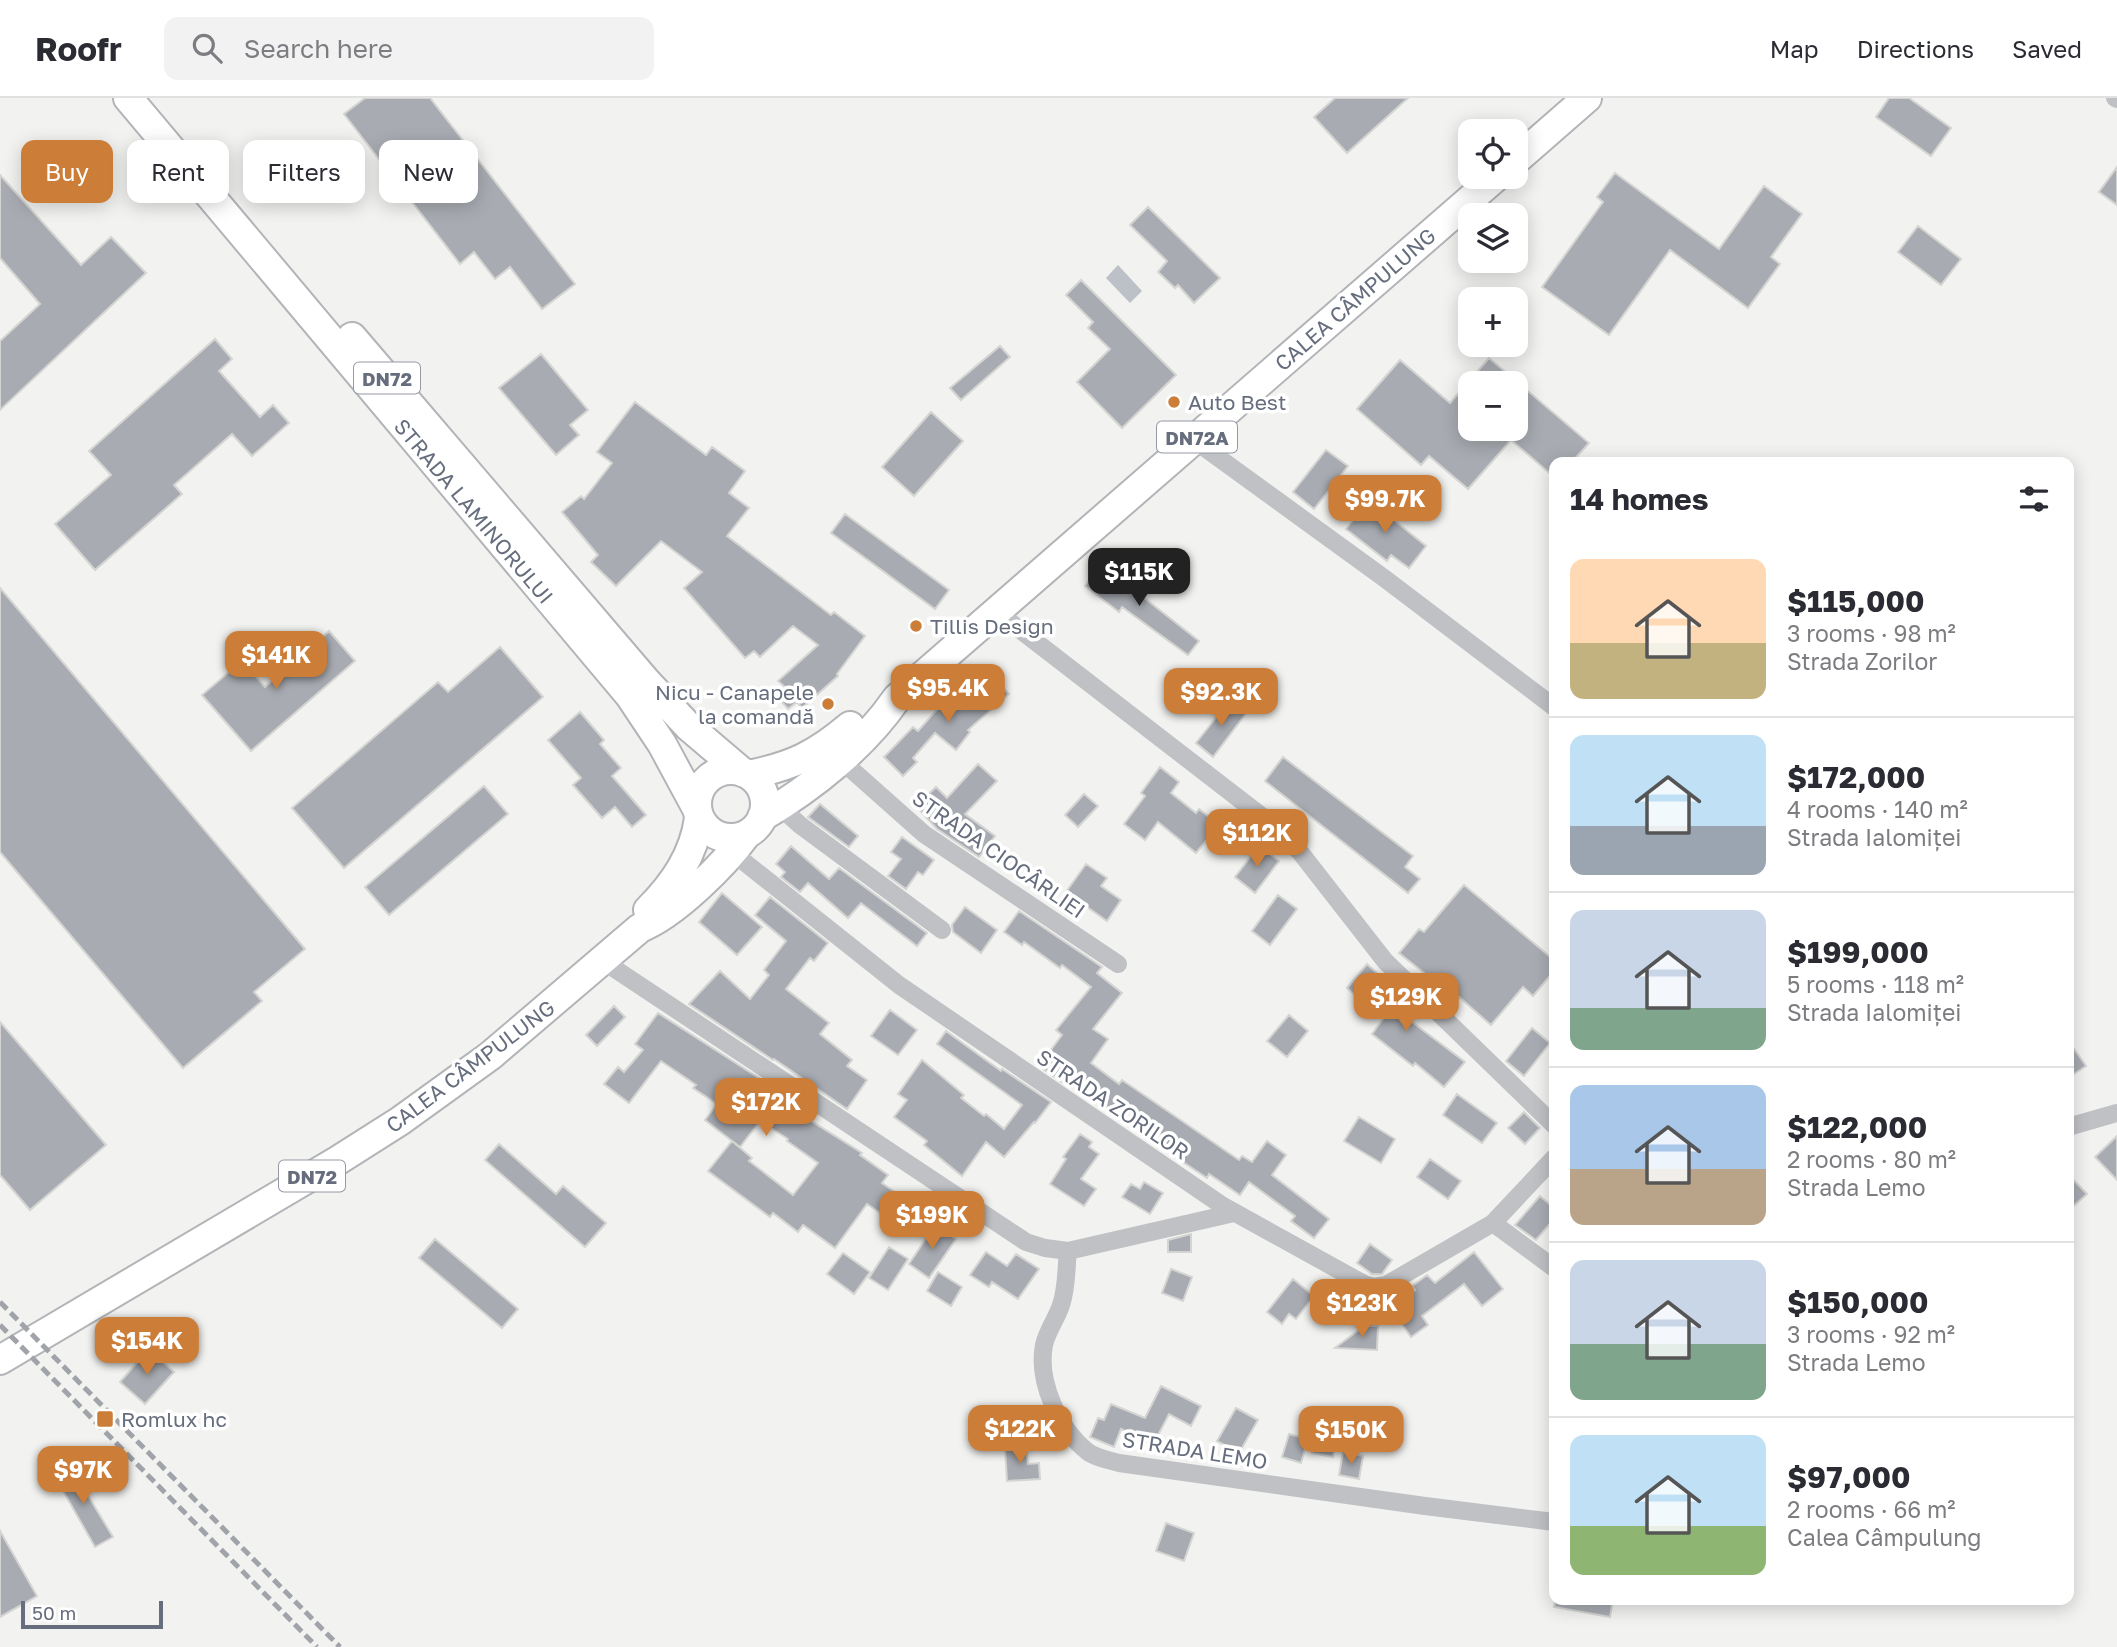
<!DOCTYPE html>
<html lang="en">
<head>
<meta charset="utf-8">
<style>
	body { margin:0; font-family:"Golos Text",sans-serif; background:#f2f2f3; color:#2b2b33; height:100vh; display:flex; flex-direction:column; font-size:26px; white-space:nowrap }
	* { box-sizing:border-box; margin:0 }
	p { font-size:23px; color:#7c7c81 }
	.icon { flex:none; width:38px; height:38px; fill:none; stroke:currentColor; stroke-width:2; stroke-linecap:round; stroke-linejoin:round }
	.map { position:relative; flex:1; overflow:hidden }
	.panel { position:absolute; left:1549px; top:359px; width:525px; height:1148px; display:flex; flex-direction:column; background:#fff; border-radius:14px; box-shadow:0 4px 18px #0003 }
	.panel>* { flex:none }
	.guide { position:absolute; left:21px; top:42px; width:665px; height:63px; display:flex; gap:14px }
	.buttons { position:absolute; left:1458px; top:21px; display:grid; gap:14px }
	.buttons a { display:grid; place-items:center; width:70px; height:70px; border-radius:14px; background:#fff; box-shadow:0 4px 18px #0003; font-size:35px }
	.scale { position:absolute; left:21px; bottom:18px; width:142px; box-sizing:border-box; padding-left:7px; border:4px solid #666d7d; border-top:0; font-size:19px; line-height:24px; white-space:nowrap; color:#666d7d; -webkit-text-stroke:5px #fff; paint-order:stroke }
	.price { position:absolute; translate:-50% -60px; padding:0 16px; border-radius:14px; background:#cc7d37; color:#fff; font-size:23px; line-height:46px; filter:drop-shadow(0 2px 4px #0008) }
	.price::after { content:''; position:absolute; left:50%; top:42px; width:21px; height:16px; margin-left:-10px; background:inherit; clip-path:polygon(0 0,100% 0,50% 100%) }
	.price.selected { background:#222; color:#fff }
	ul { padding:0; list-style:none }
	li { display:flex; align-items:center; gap:21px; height:175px; padding:0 21px }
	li+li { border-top:2px solid #e1e1e2 }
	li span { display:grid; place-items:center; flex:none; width:196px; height:140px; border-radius:14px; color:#555 }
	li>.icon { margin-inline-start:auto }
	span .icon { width:84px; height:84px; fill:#fffc; stroke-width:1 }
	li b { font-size:30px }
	h2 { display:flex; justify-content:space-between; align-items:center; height:84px; padding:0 21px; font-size:30px }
	.chip { padding:0 24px; border-radius:14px; background:#fff; box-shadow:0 4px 18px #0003; font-size:24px; line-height:63px }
	.chip.selected { background:#cc7d37; color:#fff }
	header { display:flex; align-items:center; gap:42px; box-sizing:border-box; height:98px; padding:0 35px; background:#fff; border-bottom:2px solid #e1e1e2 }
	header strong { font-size:33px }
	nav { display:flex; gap:38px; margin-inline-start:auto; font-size:24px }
	.search { width:490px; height:63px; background:#f2f2f3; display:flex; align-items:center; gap:18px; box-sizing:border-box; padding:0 24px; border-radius:14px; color:#7c7c81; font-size:26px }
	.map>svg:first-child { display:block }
	.water { fill:#bbc1c7 }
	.building { fill:#a8acb2; stroke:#d4d4d2; stroke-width:2; fill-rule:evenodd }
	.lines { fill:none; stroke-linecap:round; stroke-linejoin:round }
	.primary-casing { stroke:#b2b4b8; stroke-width:32 }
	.minor { stroke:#bfc1c4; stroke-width:18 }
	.primary { stroke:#fff; stroke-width:28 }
	.rail { stroke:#a0a3a9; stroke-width:5; stroke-dasharray:10 5; stroke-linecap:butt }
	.poi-dot { fill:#cc7d37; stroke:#fff; stroke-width:2.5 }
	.labels { text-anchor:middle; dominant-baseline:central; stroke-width:7; stroke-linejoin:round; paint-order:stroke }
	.shield { fill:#fff; stroke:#9499a4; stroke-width:2 }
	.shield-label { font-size:19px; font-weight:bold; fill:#666d7d }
	.street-label { font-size:21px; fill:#666d7d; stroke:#fff }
	.poi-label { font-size:21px; fill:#666d7d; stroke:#fff; text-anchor:start }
</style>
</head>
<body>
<header>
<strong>Roofr</strong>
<div class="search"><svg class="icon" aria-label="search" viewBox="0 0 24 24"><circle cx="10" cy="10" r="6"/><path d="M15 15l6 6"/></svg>Search here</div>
<nav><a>Map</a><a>Directions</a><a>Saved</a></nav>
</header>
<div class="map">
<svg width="2117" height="1549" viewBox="0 0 2117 1549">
	<rect width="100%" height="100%" fill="#f2f3f0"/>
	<path class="water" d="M1118,167L1142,193L1130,205L1106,180Z"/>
	<path class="building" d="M365,0H430L575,186L542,211L510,169L495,181L474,154L460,166L344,16Z
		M1335,0H1408L1347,55L1314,19Z
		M1889,0H1909L1951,30L1931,58L1876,19Z
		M2117,69V107L2099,94Z
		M1615,75L1719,151L1764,88L1802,116L1771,159L1780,166L1748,210L1670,152L1609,237L1542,189L1603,104L1597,99Z
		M0,77L81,167L111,139L146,175L0,312V243L40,206L0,160Z
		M1148,109L1220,180L1194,205L1178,187L1175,190L1158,174L1167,163L1130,127Z
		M1918,128L1961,161L1941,187L1898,154Z
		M1081,182L1176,277L1122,330L1077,284L1110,251L1088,230L1093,224L1066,197Z
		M215,241L232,261L219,273L260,319L273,307L289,325L252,358L232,336L174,387L182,396L95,472L55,426L111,377L89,353Z
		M1000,248L1010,259L961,302L950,290Z
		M541,256L588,312L570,327L579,337L556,357L499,290Z
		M1489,260L1589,345L1572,364H1554V379L1511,342L1468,391L1429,358L1421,367L1357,311L1400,262L1450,305ZM1470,285H1516V331H1470Z
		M635,304L706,357L712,349L745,373L729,395L749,410L727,438L831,517L834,514L865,538L837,576L838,578L802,610L797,604L788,611L776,597L785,589L778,583L818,547L793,528L760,559L754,553L745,560L684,490L702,474L661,443L616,488L591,464L598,457L562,414L581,398L584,401L612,365L597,354Z
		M931,314L963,343L914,398L882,369Z
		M1326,352L1348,368L1314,411L1293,394Z
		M1369,402L1426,448L1409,470L1391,457L1387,463L1346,431Z
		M845,416L949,492L935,511L831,435Z
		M1101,466L1199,543L1188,557L1122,509L1119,514L1085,488Z
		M0,490L305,851L254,894L262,903L183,970L0,754Z
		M329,533L355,563L251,653L202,597L242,563L265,589Z
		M500,549L543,599L344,770L292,710L438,584L448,594Z
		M991,577L1009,596L968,632L970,634L956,652L935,635L913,660L917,664L903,678L884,659L913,629L918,633L939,609L947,615Z
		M1230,602L1247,614L1213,659L1196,645Z
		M580,614L604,642L600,646L621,670L612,678L646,717L632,729L615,709L602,720L573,687L581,680L548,642Z
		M1283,659L1413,758L1405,769L1420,781L1408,795L1265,683Z
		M978,666L997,683L965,716L995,738L979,759L937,731L916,708L936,689L947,700Z
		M1160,669L1179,684L1171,695L1196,715L1199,711L1219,727L1196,755L1158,724L1145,742L1124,726L1145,698L1141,695Z
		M484,688L508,716L389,817L365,789Z
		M1084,696L1098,708L1078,729L1065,717Z
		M820,706L858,738L849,749L808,719Z
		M902,739L934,762L923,777L918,774L906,791L888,778L901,761L891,754Z
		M791,748L829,781L839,770L927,835L917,848L861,805L848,820L808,785L800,794L781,779L785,774L776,766Z
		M1259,748L1279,763L1255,795L1235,779Z
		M1086,766L1107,780L1101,788L1121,802L1107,823L1066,794Z
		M1464,787L1554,862V873L1533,898L1523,889L1491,927L1459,899L1450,910L1434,894L1439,887L1399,855L1419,831L1424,834Z
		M722,795L762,829L737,857L699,824Z
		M1278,797L1297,811L1270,847L1252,833Z
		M770,799L828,845L814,863L810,860L786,891L829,925L820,936L852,962L847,968L867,982L847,1011L774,961L773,962L689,906L720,873L750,901L769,877L764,872L786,843L755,817Z
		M965,809L997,832L981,855L953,834L952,827Z
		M1019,813L1102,869L1097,875L1122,895L1093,931L1108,941L1091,965L1119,986L1122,982L1239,1062L1242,1058L1252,1064L1267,1043L1286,1057L1272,1077L1329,1121L1314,1140L1291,1123L1295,1118L1249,1084L1240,1097L1209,1076L1207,1080L1174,1058L1159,1047L1165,1039L1129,1011L1121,1023L1102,1009L1108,1000L1074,974L1064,986L1039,968L1062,937L1056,932L1091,889L1062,867L1060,870L1024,844L1022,847L1004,834Z
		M1367,866L1382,880L1371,893L1465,964L1444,989L1415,965L1413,968L1372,936L1383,921L1347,890Z
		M614,908L625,919L597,948L586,937Z
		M890,912L917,932L898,957L871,938Z
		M658,915L759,980L754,987L862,1055L860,1057L888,1077L882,1085L912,1106L898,1127L867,1106L835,1150L803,1127L798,1134L773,1115L770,1119L708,1073L732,1043L752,1060L749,1063L793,1097L818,1065L787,1043L788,1041L760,1023L740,1049L705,1022L717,1006L693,990L696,987L661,963L629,1005L604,986L618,969L624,974L643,952L635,946Z
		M1289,917L1308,933L1287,959L1267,943Z
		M0,924L106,1047L30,1112L0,1077Z
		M1532,930L1550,945L1524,978L1506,963Z
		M946,933L1001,973L1002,971L1051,1004L1035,1025L1034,1024L1004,1059L986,1044L962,1078L924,1047L927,1043L894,1019L907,1002L898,996L922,962L964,997L961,1000L984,1018L986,1016L1004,1031L1022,1007L937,946Z
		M2068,942L2086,968L2068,980Z
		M1457,996L1497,1025L1482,1045L1443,1017Z
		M1524,1014L1540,1030L1525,1046L1508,1030Z
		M1359,1019L1395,1041L1381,1065L1344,1043Z
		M1080,1036L1092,1044L1089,1049L1099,1056L1081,1081L1096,1091L1084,1108L1050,1086L1066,1061L1063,1059Z
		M2117,1038V1082L2095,1059Z
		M499,1046L556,1096L563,1088L606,1125L585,1149L485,1062Z
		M1430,1061L1461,1083L1448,1101L1417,1079Z
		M2068,1076L2087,1096L2068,1113Z
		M1144,1084L1163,1095L1150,1116L1122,1099L1131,1086L1140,1091Z
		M1540,1098L1554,1110V1121L1536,1142L1515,1127Z
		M935,1127L956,1141L929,1180L909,1166Z
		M1191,1136V1154H1168V1142Z
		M435,1141L518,1211L502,1230L419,1160Z
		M1370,1146L1392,1162L1382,1176H1372L1357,1165Z
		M889,1149L908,1161L888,1192L869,1180Z
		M986,1154L1007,1168L1016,1156L1039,1171L1018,1201L992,1184L989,1189L970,1177Z
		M1474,1154L1503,1191L1482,1208L1464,1186L1422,1218L1428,1227L1411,1239L1390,1209L1415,1192L1412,1188L1427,1177L1435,1185Z
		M843,1155L870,1174L854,1196L827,1176Z
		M1171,1171L1192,1179L1183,1203L1162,1195Z
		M938,1174L962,1189L951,1208L927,1193Z
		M1293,1181L1314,1198L1296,1221L1289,1216L1282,1226L1267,1214Z
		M1364,1228H1378L1377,1252L1335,1250Z
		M149,1251L174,1274L145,1306L120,1284Z
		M1161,1288L1201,1308L1191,1328L1169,1316L1153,1347L1121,1331L1114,1349L1090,1339L1098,1320L1104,1322L1111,1306L1145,1320Z
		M1236,1310L1258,1322L1239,1355L1217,1343Z
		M1320,1320L1341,1325L1333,1359L1312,1355Z
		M1289,1336L1308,1341L1301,1365L1282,1359Z
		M1026,1348L1028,1366L1039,1365L1040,1381L1007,1383L1005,1350Z
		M1343,1354L1363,1358L1359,1381L1339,1377Z
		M69,1366L113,1439L95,1449L53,1375Z
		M1166,1425L1194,1435L1184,1463L1156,1453Z
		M0,1433L37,1498L0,1519Z
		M1555,1502H1613L1610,1519L1554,1509Z"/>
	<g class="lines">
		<g class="primary-casing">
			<path id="primary" d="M128,0L630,598L662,646L696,709
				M1516,62L1587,0
				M352,239L646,583L688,628L742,674
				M697 706a34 34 0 1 1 68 0a34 34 0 1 1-68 0Z
				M749,677C792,668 816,657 850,628
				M762,719C813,689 864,648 897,600L1496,79
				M648,812C674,786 694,757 699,720
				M0,1262L337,1063L400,1023L490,958L640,830C675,816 724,767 746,737"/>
		</g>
		<path class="minor" d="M2115,0L2117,1
			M1194,342L1384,480L1554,609
			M997,514L1264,720L1300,754L1385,863L1554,1027
			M835,657L924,736L1118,866
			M780,709L800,727L942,832
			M733,755L899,887L1223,1108L1364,1186L1374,1189L1386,1187L1493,1125L1554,1060
			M603,863L1026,1144L1045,1150L1068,1153L1234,1115
			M2068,1029L2117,1015
			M1493,1125L1554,1170
			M1068,1153C1066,1171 1067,1190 1061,1207C1057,1220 1047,1233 1044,1247C1037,1284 1059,1331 1088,1354C1096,1360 1109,1362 1119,1365L1425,1408L1554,1424"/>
		<use href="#primary" class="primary"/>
		<path class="rail" d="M0,1204L340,1549
			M0,1227L317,1549"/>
	</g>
	<g class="poi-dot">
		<circle cx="1174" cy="304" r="7"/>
		<circle cx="916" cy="528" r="7"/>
		<circle cx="828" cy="606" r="7"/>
		<rect x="96" y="1312" width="18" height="18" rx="3.5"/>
	</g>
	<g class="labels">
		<g class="shield">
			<rect x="354" y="264.5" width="66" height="31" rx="5"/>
			<rect x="1157" y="323.5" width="80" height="31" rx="5"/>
			<rect x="279" y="1062.5" width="66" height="31" rx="5"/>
		</g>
		<g class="shield-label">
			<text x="387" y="280">DN72</text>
			<text x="1197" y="339">DN72A</text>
			<text x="312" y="1078">DN72</text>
		</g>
		<g class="street-label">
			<text transform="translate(1355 201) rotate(-41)">CALEA CÂMPULUNG</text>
			<text transform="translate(474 413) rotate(50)">STRADA LAMINORULUI</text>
			<text transform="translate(999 756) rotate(35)">STRADA CIOCÂRLIEI</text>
			<text transform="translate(470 968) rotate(-37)">CALEA CÂMPULUNG</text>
			<text transform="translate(1113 1006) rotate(34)">STRADA ZORILOR</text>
			<text transform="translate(1195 1352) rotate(9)">STRADA LEMO</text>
		</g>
		<g class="poi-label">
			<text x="1188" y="304">Auto Best</text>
			<text x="930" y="528">Tillis Design</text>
			<text x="814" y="594" text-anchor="end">Nicu - Canapele<tspan x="814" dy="24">la comandă</tspan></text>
			<text x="121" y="1321">Romlux hc</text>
		</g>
	</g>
</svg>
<div class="buttons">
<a><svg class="icon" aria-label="locate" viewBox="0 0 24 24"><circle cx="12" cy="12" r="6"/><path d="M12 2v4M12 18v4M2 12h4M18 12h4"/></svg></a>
<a><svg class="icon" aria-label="layers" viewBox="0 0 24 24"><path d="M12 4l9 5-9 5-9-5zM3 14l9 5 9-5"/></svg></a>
<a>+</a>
<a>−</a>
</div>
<div class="scale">50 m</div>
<b class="price" style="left:1385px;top:437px">$99.7K</b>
<b class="price selected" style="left:1139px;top:510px">$115K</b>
<b class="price" style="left:276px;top:593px">$141K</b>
<b class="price" style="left:948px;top:626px">$95.4K</b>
<b class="price" style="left:1221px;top:630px">$92.3K</b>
<b class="price" style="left:1257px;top:771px">$112K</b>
<b class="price" style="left:1406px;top:935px">$129K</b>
<b class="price" style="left:766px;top:1040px">$172K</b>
<b class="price" style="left:932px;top:1153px">$199K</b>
<b class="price" style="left:1362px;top:1241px">$123K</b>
<b class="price" style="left:147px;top:1279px">$154K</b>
<b class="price" style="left:1020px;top:1367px">$122K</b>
<b class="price" style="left:1351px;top:1368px">$150K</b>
<b class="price" style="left:83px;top:1408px">$97K</b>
<div class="guide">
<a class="chip selected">Buy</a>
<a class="chip">Rent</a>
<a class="chip">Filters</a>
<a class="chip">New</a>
</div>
<section class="panel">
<h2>14 homes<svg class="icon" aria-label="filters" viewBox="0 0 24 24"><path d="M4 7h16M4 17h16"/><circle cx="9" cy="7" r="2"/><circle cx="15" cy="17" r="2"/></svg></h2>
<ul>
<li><span style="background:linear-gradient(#ffd9b3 60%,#c2b280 0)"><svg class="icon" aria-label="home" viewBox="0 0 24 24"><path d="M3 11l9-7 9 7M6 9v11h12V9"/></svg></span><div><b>$115,000</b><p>3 rooms · 98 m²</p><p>Strada Zorilor</p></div></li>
<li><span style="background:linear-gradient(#bfe0f5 65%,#9aa5b1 0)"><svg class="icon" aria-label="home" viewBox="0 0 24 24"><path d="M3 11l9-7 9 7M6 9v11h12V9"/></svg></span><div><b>$172,000</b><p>4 rooms · 140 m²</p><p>Strada Ialomiței</p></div></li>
<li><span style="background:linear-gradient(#c9d6e8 70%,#7fa58c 0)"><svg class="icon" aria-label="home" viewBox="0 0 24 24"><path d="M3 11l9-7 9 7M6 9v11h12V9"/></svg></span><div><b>$199,000</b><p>5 rooms · 118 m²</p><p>Strada Ialomiței</p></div></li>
<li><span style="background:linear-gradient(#a9c7e8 60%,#b9a48a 0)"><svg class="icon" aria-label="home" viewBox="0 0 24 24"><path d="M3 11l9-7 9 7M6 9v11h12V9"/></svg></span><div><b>$122,000</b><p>2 rooms · 80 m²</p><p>Strada Lemo</p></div></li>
<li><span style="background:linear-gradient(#c9d6e8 60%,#7fa58c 0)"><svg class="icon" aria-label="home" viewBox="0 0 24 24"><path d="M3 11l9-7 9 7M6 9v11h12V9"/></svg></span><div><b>$150,000</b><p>3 rooms · 92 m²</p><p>Strada Lemo</p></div></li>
<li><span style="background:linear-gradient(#bfe0f5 65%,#8fb573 0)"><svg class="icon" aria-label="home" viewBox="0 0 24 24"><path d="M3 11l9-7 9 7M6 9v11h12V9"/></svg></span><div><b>$97,000</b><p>2 rooms · 66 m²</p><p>Calea Câmpulung</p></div></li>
</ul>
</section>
</div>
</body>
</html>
